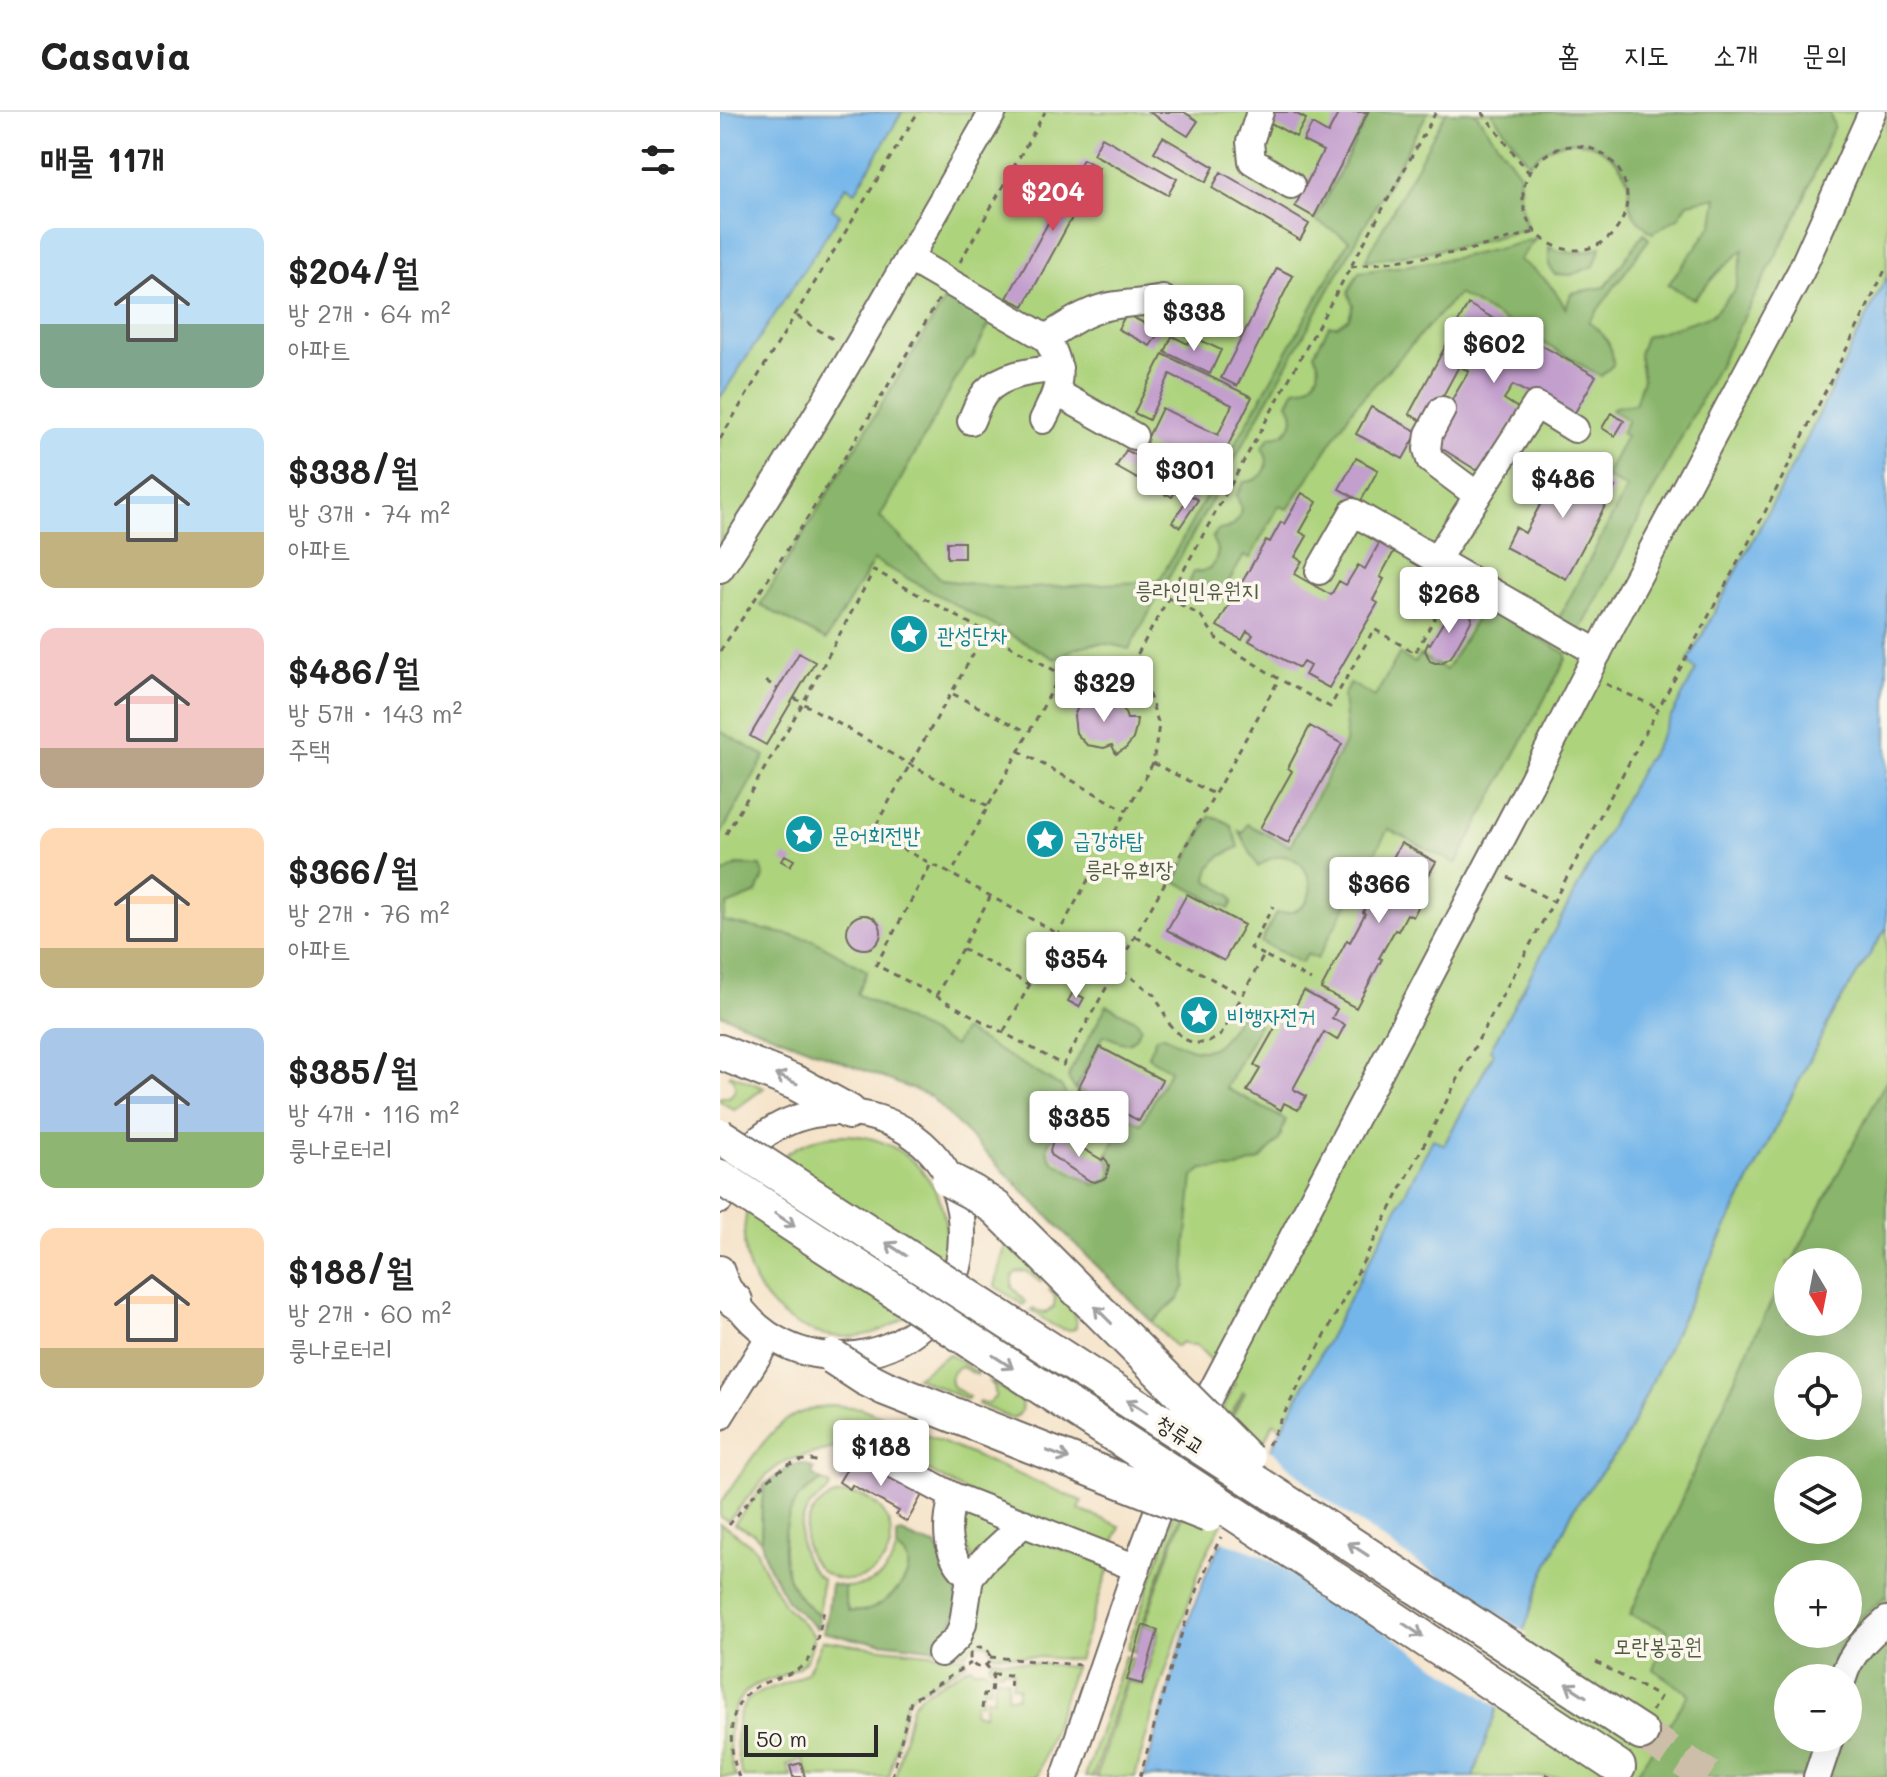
<!DOCTYPE html>
<html lang="ko">
<head>
<meta charset="utf-8">
<style>
	body { margin:0; font-family:Mali,"Poor Story",sans-serif; background:#f2f2f2; color:#222; height:100vh; display:flex; flex-direction:column; font-size:30px; white-space:nowrap }
	* { box-sizing:border-box; margin:0 }
	p { font-size:26px; color:#767676 }
	.icon { flex:none; width:44px; height:44px; fill:none; stroke:currentColor; stroke-width:2; stroke-linecap:round; stroke-linejoin:round }
	.map { position:relative; flex:1; overflow:hidden }
	.panel { display:flex; flex-direction:column; background:#fff; width:720px }
	.panel>* { flex:none }
	.needle { width:52px; rotate:170deg }
	.fabs { position:absolute; left:1054px; top:1136px; display:grid; gap:16px }
	.fabs a { display:grid; place-items:center; width:88px; height:88px; border-radius:50%; background:#fff; box-shadow:0 8px 32px #0002; font-size:40px }
	.scale { position:absolute; left:24px; bottom:20px; width:134px; box-sizing:border-box; padding-left:8px; border:4px solid #2b2b2b; border-top:0; font-size:22px; line-height:28px; white-space:nowrap; color:#2b2b2b; -webkit-text-stroke:6px #fbf7ec; paint-order:stroke }
	.price { position:absolute; translate:-50% -68px; padding:0 18px; border-radius:8px; background:#fff; color:#222; font-size:26px; line-height:52px; filter:drop-shadow(0 2px 4px #0008) }
	.price::after { content:''; position:absolute; left:50%; top:48px; width:24px; height:18px; margin-left:-12px; background:inherit; clip-path:polygon(0 0,100% 0,50% 100%) }
	.price.on { background:#d1495b; color:#fff }
	ul { padding:0; list-style:none }
	li { display:flex; align-items:center; gap:24px; height:200px; padding:0 40px }
	li span { display:grid; place-items:center; flex:none; width:224px; height:160px; border-radius:16px; color:#555 }
	li>.icon { margin-inline-start:auto }
	span .icon { width:96px; height:96px; fill:#fffc; stroke-width:1 }
	li b { font-size:34px }
	h2 { display:flex; justify-content:space-between; align-items:center; height:96px; padding:0 40px; font-size:34px }
	header { display:flex; align-items:center; gap:48px; box-sizing:border-box; height:112px; padding:0 40px; background:#fff; border-bottom:2px solid #e0e0e0 }
	header strong { font-size:38px }
	nav { display:flex; gap:44px; margin-inline-start:auto; font-size:28px }
	main { display:flex; flex:1; min-height:0 }
	.map>svg:first-child { display:block }
	.green { fill:#add37d; stroke:#6c7f54; stroke-width:2; fill-rule:evenodd }
	.forest { fill:#8ab56c; stroke:#5a704c; stroke-width:2; fill-rule:evenodd }
	.water { fill:#75b6ea; stroke:#50708a; stroke-width:2 }
	.pier { fill:#f5e3c9 }
	.building { fill:#c39fcd }
	.lines { fill:none; stroke-linecap:round; stroke-linejoin:round }
	.major-tunnel { stroke:#cdbea9; stroke-width:34; stroke-dasharray:34 17; stroke-linecap:butt }
	.minor-casing { stroke:#726b62; stroke-width:30 }
	.major-casing { stroke:#726b62; stroke-width:38 }
	.path { stroke:#726b62; stroke-width:3; stroke-dasharray:6 6; stroke-linecap:butt }
	.minor { stroke:#fff; stroke-width:26 }
	.major { stroke:#fff; stroke-width:34 }
	.major-bridge-casing { stroke:#726b62; stroke-width:38; stroke-linecap:butt }
	.major-bridge { stroke:#fff; stroke-width:34 }
	.oneway { stroke:#a0a0a0 }
	.labels { text-anchor:middle; dominant-baseline:central; stroke-width:7; stroke-linejoin:round; paint-order:stroke }
	.park-label { font-size:22px; fill:#525d44; stroke:#fbf7ec }
	.culture-label { font-size:22px; fill:#0d838f; stroke:#fbf7ec; text-anchor:start }
	.street-label { font-size:22px; fill:#2b2b2b; stroke:#fbf7ec }
</style>
</head>
<body>
<header>
<strong>Casavia</strong>
<nav><a>홈</a><a>지도</a><a>소개</a><a>문의</a></nav>
</header>
<main>
<section class="panel">
<h2>매물 11개<svg class="icon" aria-label="filters" viewBox="0 0 24 24"><path d="M4 7h16M4 17h16"/><circle cx="9" cy="7" r="2"/><circle cx="15" cy="17" r="2"/></svg></h2>
<ul>
<li><span style="background:linear-gradient(#bfe0f5 60%,#7fa58c 0)"><svg class="icon" aria-label="home" viewBox="0 0 24 24"><path d="M3 11l9-7 9 7M6 9v11h12V9"/></svg></span><div><b>$204/월</b><p>방 2개 · 64 m²</p><p>아파트</p></div></li>
<li><span style="background:linear-gradient(#bfe0f5 65%,#c2b280 0)"><svg class="icon" aria-label="home" viewBox="0 0 24 24"><path d="M3 11l9-7 9 7M6 9v11h12V9"/></svg></span><div><b>$338/월</b><p>방 3개 · 74 m²</p><p>아파트</p></div></li>
<li><span style="background:linear-gradient(#f6c9c9 75%,#b9a48a 0)"><svg class="icon" aria-label="home" viewBox="0 0 24 24"><path d="M3 11l9-7 9 7M6 9v11h12V9"/></svg></span><div><b>$486/월</b><p>방 5개 · 143 m²</p><p>주택</p></div></li>
<li><span style="background:linear-gradient(#ffd9b3 75%,#c2b280 0)"><svg class="icon" aria-label="home" viewBox="0 0 24 24"><path d="M3 11l9-7 9 7M6 9v11h12V9"/></svg></span><div><b>$366/월</b><p>방 2개 · 76 m²</p><p>아파트</p></div></li>
<li><span style="background:linear-gradient(#a9c7e8 65%,#8fb573 0)"><svg class="icon" aria-label="home" viewBox="0 0 24 24"><path d="M3 11l9-7 9 7M6 9v11h12V9"/></svg></span><div><b>$385/월</b><p>방 4개 · 116 m²</p><p>룽나로터리</p></div></li>
<li><span style="background:linear-gradient(#ffd9b3 75%,#c2b280 0)"><svg class="icon" aria-label="home" viewBox="0 0 24 24"><path d="M3 11l9-7 9 7M6 9v11h12V9"/></svg></span><div><b>$188/월</b><p>방 2개 · 60 m²</p><p>룽나로터리</p></div></li>
</ul>
</section>
<div class="map">
<svg width="1167" height="1665" viewBox="0 0 1167 1665">
	<rect width="100%" height="100%" fill="#fbf7ec"/>
	<filter id="ink" filterUnits="userSpaceOnUse"><feTurbulence type="fractalNoise" baseFrequency=".0125" numOctaves="2"/><feDisplacementMap in="SourceGraphic" scale="16" xChannelSelector="R" yChannelSelector="G"/><feConvolveMatrix kernelMatrix="1 2 1 2 8 2 1 2 1" color-interpolation-filters="sRGB"/></filter>
	<filter id="wash" filterUnits="userSpaceOnUse"><feTurbulence type="fractalNoise" baseFrequency=".006" numOctaves="4" result="noise"/><feDisplacementMap in="SourceGraphic" scale="32" xChannelSelector="R" yChannelSelector="G"/><feGaussianBlur stdDeviation="1.8" result="paint"/><feColorMatrix in="noise" values="0 0 0 0 0 0 0 0 0 0 0 0 0 0 0 0 0 1.4 0 .05"/><feComposite in="paint" operator="in"/></filter>
	<g filter="url(#wash)">
		<rect width="100%" height="100%" fill="#f5e3c9"/>
		<path class="green" d="M182,0H1167V164L1086,329L968,549L977,558L770,938L774,940L724,1033L713,1028L562,1317L554,1310L483,1448L437,1585L415,1665H376L407,1569L423,1573L439,1518L424,1513L470,1383L525,1281L523,1280L468,1382L422,1513L415,1540L407,1537L462,1380L515,1272L476,1233H468L462,1230L456,1235L432,1210L442,1200L218,983L0,888V286L119,103L111,97L127,74L135,79Z
			M1167,815V1665H753L823,1463L854,1396L903,1332L975,1178L1114,899ZM1068,1150H1128V1210H1068ZM1068,1254H1128V1314H1068ZM1068,1358H1128V1418H1068ZM1068,1462H1128V1522H1068ZM1068,1566H1128V1626H1068Z
			M10,962L44,976L14,998L0,989V985H9C17,978 17,970 9,964Z
			M24 1124a101 101 0 1 1 202 0a101 101 0 1 1-202 0Z
			M286,1131L322,1167L320,1170L306,1159L296,1160L292,1165V1175L306,1190L303,1193L275,1174Z
			M330,1175C342,1187 362,1199 355,1217C339,1222 325,1207 311,1198L313,1196L320,1200L325,1201L334,1195L335,1184L329,1178Z
			M229,1242L258,1261L257,1263L242,1255C232,1257 228,1265 232,1274L249,1285L247,1288L196,1265Z
			M269,1269H270L301,1289C303,1299 300,1305 290,1306L258,1292L259,1290L269,1291L276,1284L274,1274Z
			M111,1293L141,1296L362,1389L359,1398L400,1414L391,1437L254,1384L138,1319L125,1338L119,1335L118,1337L114,1336L68,1348L57,1355L47,1363L8,1409L0,1405V1392C17,1369 45,1321 68,1307C80,1299 97,1296 111,1293Z
			M102,1369L111,1373C108,1383 100,1384 93,1391C72,1411 78,1452 102,1467L99,1503C93,1498 85,1492 80,1486C59,1461 59,1415 77,1388C82,1380 94,1374 102,1369Z
			M45,1372L42,1391L41,1429L33,1421L14,1412Z
			M85 1425a43 43 0 1 1 86 0a43 43 0 1 1-86 0Z
			M249,1402L283,1411L254,1450L237,1414L240,1407Z
			M0,1412L11,1418L36,1437L43,1455L65,1494L94,1523C92,1532 90,1545 83,1551C72,1562 52,1566 38,1572C4,1587 5,1635 16,1665H0Z
			M299,1423L390,1453L358,1548L273,1542L269,1533C259,1529 252,1531 247,1541L229,1539L258,1468Z
			M177,1436C180,1439 184,1441 186,1445C197,1466 165,1493 148,1498C142,1500 134,1499 128,1499L125,1488V1475C154,1475 169,1463 177,1436Z
			M102,1528L134,1533L246,1545L247,1551L194,1582L187,1589L169,1665H89L83,1647L67,1653L71,1665H23C15,1644 10,1597 33,1584C49,1574 70,1573 85,1561C94,1553 97,1538 102,1528Z
			M405,1544L412,1546L373,1665H365Z
			M273,1547L354,1555L317,1665H175L192,1593L200,1584L250,1554L255,1557H265L272,1563L270,1577L263,1576L261,1591H255L254,1601L264,1602L266,1586L273,1587L276,1565L288,1568L287,1584L297,1585L299,1575L292,1574L294,1559L283,1557L282,1560L274,1559L269,1553Z"/>
		<path class="forest" d="M650,0H708L409,537C379,528 362,530 335,547L154,448L106,528L40,493L231,178L274,202L253,245L246,249L160,405L222,468L292,477L439,469L629,128L595,108Z
			M726,0H755L800,62C798,81 802,98 807,117L742,134L645,149Z
			M771,0H1109L1114,14L1077,103L860,520L838,508L907,376L885,365L906,324L901,321L908,308L891,298L895,295L915,292L923,267L919,242L925,225L992,203L1015,178L1023,138L998,160L974,187L948,173L993,112L997,85L968,91L958,106L932,121C924,114 915,107 911,97C907,89 911,77 907,67C895,37 859,20 829,36C822,40 815,46 809,51Z
			M924,121L929,127L869,210C883,221 894,233 893,253L881,264L738,182L634,295L568,397L559,394L530,446L524,444L497,489L468,472L474,460C488,460 496,453 498,439L492,426L498,418C517,417 527,401 516,384L524,370C544,369 553,353 542,336L550,325C570,324 579,308 568,291L575,277C595,276 605,259 594,242L609,214H617L629,206L633,193L628,180L639,160C699,152 758,145 816,126L799,148C823,163 833,173 846,197L851,181L885,175Z
			M829,135C847,144 862,142 881,135L874,154L851,163L834,162L829,153Z
			M736,478L842,539L846,543V547L736,752L668,717L597,847L587,842L581,851L541,830L556,801C618,805 586,714 538,755L519,719L523,721L527,712L570,734L625,631L626,617L623,584L630,571L655,585L679,542L695,551L700,543L726,558L759,502L731,485Z
			M0,619L45,644L0,724Z
			M490,704L498,706L511,713L519,735C502,743 489,748 487,768L510,783L513,790L509,797L455,769Z
			M17,753L40,754L44,764L37,781L7,793L3,809L93,828L147,859L137,882L234,934L243,918L342,975L358,1007L355,1015L349,1022C328,1020 320,1037 335,1051L375,1073L388,1068L392,1061L389,1049L386,1045L398,1022L373,1007L348,966L350,960L387,893L417,909L421,915C411,939 403,931 384,923L356,976L421,1012L450,958L431,947L428,943L436,925L443,923C485,947 495,944 519,903L539,913L506,976L566,1008L559,1028L540,1048L514,1057H483L473,1065L466,1132L465,1174L458,1187L432,1210L210,984L0,902V763Z
			M1167,967V1483L1139,1507L1128,1522V1462H1068V1522H1128L1114,1546L1110,1566H1068V1626H1097L1087,1665H914L969,1582L933,1557L947,1518L910,1503L1030,1233L1068,1157V1210H1128V1150H1072ZM1068,1254H1128V1314H1068ZM1068,1358H1128V1418H1068Z
			M84,1352L94,1357L92,1363L102,1369C94,1374 82,1380 77,1388C59,1415 59,1461 80,1486C85,1492 93,1498 99,1503L97,1517L68,1490L48,1454L41,1429L42,1391L45,1372L73,1353Z
			M182,1421L201,1430L216,1433L237,1478L238,1499L218,1537L134,1527L103,1520L108,1498L111,1472L125,1475V1488L128,1499C135,1499 142,1500 148,1498C165,1493 197,1466 186,1445C184,1441 180,1439 177,1436V1422Z
			M1167,1520V1665H1104L1116,1626H1128V1575L1135,1555Z"/>
		<path class="water" d="M0,0H182L135,80L126,74L112,97L120,103L0,286Z
			M1167,164V815L1114,899L975,1178L903,1332L854,1396L823,1463L753,1665H424L465,1518L489,1455L713,1027L724,1033L774,941L770,938L926,648H928L976,558L968,550L1086,329Z"/>
		<path class="pier" d="M548,1334L600,1383L694,1449L807,1521L781,1597L657,1514L542,1443L499,1428Z"/>
		<g id="blocks">
			<path class="building" d="M429,0H464L478,9L468,24Z
				M552,0H573L586,7L576,25L547,9Z
				M619,0H648L594,105L575,94L603,39L583,29L592,12L608,21Z
				M382,25L457,67L448,83L373,42Z
				M443,25L494,55L486,70L434,40Z
				M363,47L379,56L304,194L287,186Z
				M501,60L589,112L580,128L492,76Z
				M557,156L573,164L517,274L501,266Z
				M748,192L876,264L853,304L793,273L784,287L801,298L761,361L713,331L736,295L730,291L749,259L739,254L708,312L689,302Z
				M406,202L440,219L430,234L398,217Z
				M452,224L468,232L472,224L501,238L490,262L445,240Z
				M443,242L532,285L503,344L483,335L471,358L425,331L442,296L498,323L512,293L450,262L429,308L414,301Z
				M651,295L698,320L683,347L636,322Z
				M891,301L904,309L895,324L882,316Z
				M406,338L456,366L453,372L458,375L452,385L447,382L446,383L396,355Z
				M636,346L658,358L641,389L619,377Z
				M844,348L895,375L846,467L785,435L795,415L805,421Z
				M582,381L597,390L580,420L587,424L575,445L582,449L574,462L611,483L619,469L626,473L638,453L645,457L662,426L677,434L660,465L664,467L653,488L658,491L609,576L585,563L590,554L583,550L579,556L529,529L533,523L527,519L522,528L497,514L546,428L550,430L561,410L564,412Z
				M470,383L478,388L460,415L452,410Z
				M227,430H244V446H227Z
				M736,492L747,495L752,506L750,511L731,545L721,551H715L710,549L705,538L708,531L710,532L730,499L727,498Z
				M79,541L95,550L46,633L30,624Z
				M377,583L393,586L404,598L407,607H417L416,616L413,627L406,636L396,642L392,633L384,636L367,633L356,621L354,604L357,597L369,585Z
				M590,614L622,632L568,731L540,716L572,659L568,656Z
				M681,731L716,750L696,786L701,789L693,805L687,802L678,819L675,818L659,846L662,847L636,896L601,877L627,828L630,830L645,802L643,800Z
				M65,743L74,748L70,754L61,749Z
				M467,782L524,813L504,849L447,818Z
				M127 820a17 17 0 1 1 34 0a17 17 0 1 1-34 0Z
				M584,879L617,897L612,906L625,913L617,928L604,920L573,977L586,984L578,998L564,991L561,998L527,979L540,957L534,953L565,898L571,902Z
				M353,880L364,886L359,895L348,889Z
				M380,935L442,968L419,1009L358,976Z
				M344,1023L351,1026L349,1028L382,1048L384,1046L387,1049L389,1054L386,1066L375,1070L370,1069L332,1044L330,1039L333,1028Z
				M134,1345L202,1383L187,1410L176,1403L179,1399L132,1373L130,1377L119,1370Z
				M423,1513L438,1518L422,1572L407,1568Z
				M81,1651L85,1665H73L70,1654Z"/>
		</g>
	</g>
	<g filter="url(#ink)">
		<use href="#blocks" fill-opacity="0" stroke="#726b62" stroke-width="2"/>
		<g class="lines">
			<path class="major-tunnel" d="M921,1621L989,1665"/>
			<g class="minor-casing">
				<path id="minor" d="M540,0L530,30L532,49L571,73
					M188,146L326,226C347,259 339,276 323,308
					M326,226C348,212 370,196 397,193C412,191 427,190 443,187
					M336,280L414,324
					M722,298L709,322L707,337L710,348L757,383
					M251,309C255,299 259,288 266,280C283,261 315,259 339,256
					M716,448L816,293L855,317
					M0,457C98,309 184,153 273,0
					M599,459L633,400L878,541
					M0,1088C41,952 242,982 242,1122C241,1262 46,1292 0,1157
					M0,1304L50,1224
					M145,1337L233,1384L417,1456
					M233,1384C225,1414 224,1443 250,1465
					M221,1541L238,1525L243,1511L250,1465L263,1449L304,1411
					M1123,1566C1130,1541 1149,1524 1167,1508
					M345,1665L421,1443L451,1364L491,1281L811,671L891,515L1081,159L1152,0
					M1097,1665L1110,1626"/>
			</g>
			<g class="major-casing">
				<path id="major" d="M0,940L76,971L129,1000
					M0,1176L15,1189
					M600,1412L921,1621
					M581,1445L898,1655"/>
			</g>
			<path class="path" d="M762,0L809,61
				M803 86a52 52 0 1 1 104 0a52 52 0 1 1-104 0Z
				M240,150L325,0
				M631,155L741,140L815,120
				M77,204L114,228
				M0,327L198,0
				M449,486L481,504L498,529L559,567L610,595L654,517L695,541L729,481
				M265,520C229,588 188,653 152,721L231,762L397,855L435,883L450,913L464,927L474,931H487L501,923L544,843L591,868
				M0,539C78,426 149,306 219,187
				M406,563L716,0
				M46,569L58,577
				M886,572L938,596
				M233,582L308,620
				M74,586L189,652L268,694
				M299,639L407,699
				M433,651L494,682
				M6,722L83,591L154,458L341,562L231,762
				M210,754L156,853L216,884L343,953L559,567
				M788,765L832,789
				M416,825L521,883
				M242,837L309,872
				M544,843L531,836L553,794
				M216,884L270,785
				M284,919L433,651L439,613L429,583L406,563L386,554L361,553L341,562
				M548,1333L754,936L1043,404L1141,208L1167,154
				M9,1413C30,1389 63,1337 99,1350
				M250 1545a10 10 0 1 1 20 0a10 10 0 1 1-20 0Z
				M270,1545L360,1553
				M876,1550L940,1585L932,1599
				M273,1562L291,1563L290,1580
				M262,1597L264,1582L271,1581L273,1562L266,1553
				M825,1662L832,1665
				M19,1665C8,1636 5,1593 36,1575C51,1566 73,1564 86,1551C95,1543 101,1511 104,1498
				M172,1665L191,1589L251,1551
				M420,1665C443,1584 463,1500 501,1425"/>
			<use href="#minor" class="minor"/>
			<use href="#major" class="major"/>
			<g class="major-bridge-casing">
				<path id="major-bridge" d="M0,1024L600,1412
					M0,1065L581,1445
					M229,1068L252,1080L276,1096L528,1348
					M113,1245L145,1266L165,1276L488,1403"/>
			</g>
			<use href="#major-bridge" class="major-bridge"/>
		</g>
		<defs><path id="oneway-shaft" d="M-6 0H5M1.5-3L5.5 0L1.5 3" fill="none" stroke-width="1.6" stroke-linecap="round" stroke-linejoin="round" transform="scale(2)"/></defs>
		<g class="oneway">
			<use href="#oneway-shaft" transform="translate(66 967) rotate(-157)"/>
			<use href="#oneway-shaft" transform="translate(65 1108) rotate(33)"/>
			<use href="#oneway-shaft" transform="translate(176 1137) rotate(-147)"/>
			<use href="#oneway-shaft" transform="translate(383 1203) rotate(-135)"/>
			<use href="#oneway-shaft" transform="translate(283 1250) rotate(33)"/>
			<use href="#oneway-shaft" transform="translate(417 1294) rotate(-147)"/>
			<use href="#oneway-shaft" transform="translate(338 1343) rotate(21)"/>
			<use href="#oneway-shaft" transform="translate(638 1437) rotate(-147)"/>
			<use href="#oneway-shaft" transform="translate(693 1518) rotate(34)"/>
			<use href="#oneway-shaft" transform="translate(856 1578) rotate(-147)"/>
		</g>
	</g>
	<defs>
		<g id="sight-disc" transform="scale(2)"><circle r="9.5" fill="#0f9aa8" stroke="#fbf7ec"/><path d="M0-6L1.8-2.2L6-1.7L2.9 1.2L3.7 5.4L0 3.3L-3.7 5.4L-2.9 1.2L-6-1.7L-1.8-2.2Z" fill="#fff"/></g>
	</defs>
	<g fill-rule="evenodd">
		<use href="#sight-disc" x="189" y="522"/>
		<use href="#sight-disc" x="84" y="722"/>
		<use href="#sight-disc" x="325" y="727"/>
		<use href="#sight-disc" x="479" y="903"/>
	</g>
	<g class="labels">
		<g class="park-label">
			<text x="477" y="477">릉라인민유원지</text>
			<text x="409" y="756">릉라유희장</text>
			<text x="938" y="1533">모란봉공원</text>
		</g>
		<g class="culture-label">
			<text x="217" y="522">관성단차</text>
			<text x="112" y="722">문어회전반</text>
			<text x="353" y="727">급강하탑</text>
			<text x="507" y="903">비행자전거</text>
		</g>
		<g class="street-label">
			<text transform="translate(461 1322) rotate(33)">청류교</text>
		</g>
	</g>
</svg>
<div class="fabs">
<a><svg class="needle" viewBox="-14 -14 28 28"><path d="M0-13l5 13h-10z" fill="#e53935"/><path d="M0 13l5-13h-10z" fill="#767676"/></svg></a>
<a><svg class="icon" aria-label="locate" viewBox="0 0 24 24"><circle cx="12" cy="12" r="6"/><path d="M12 2v4M12 18v4M2 12h4M18 12h4"/></svg></a>
<a><svg class="icon" aria-label="layers" viewBox="0 0 24 24"><path d="M12 4l9 5-9 5-9-5zM3 14l9 5 9-5"/></svg></a>
<a>+</a>
<a>−</a>
</div>
<div class="scale">50 m</div>
<b class="price on" style="left:333px;top:121px">$204</b>
<b class="price" style="left:474px;top:241px">$338</b>
<b class="price" style="left:774px;top:273px">$602</b>
<b class="price" style="left:465px;top:399px">$301</b>
<b class="price" style="left:843px;top:408px">$486</b>
<b class="price" style="left:729px;top:523px">$268</b>
<b class="price" style="left:384px;top:612px">$329</b>
<b class="price" style="left:659px;top:813px">$366</b>
<b class="price" style="left:356px;top:888px">$354</b>
<b class="price" style="left:359px;top:1047px">$385</b>
<b class="price" style="left:161px;top:1376px">$188</b>
</div>
</main>
</body>
</html>
